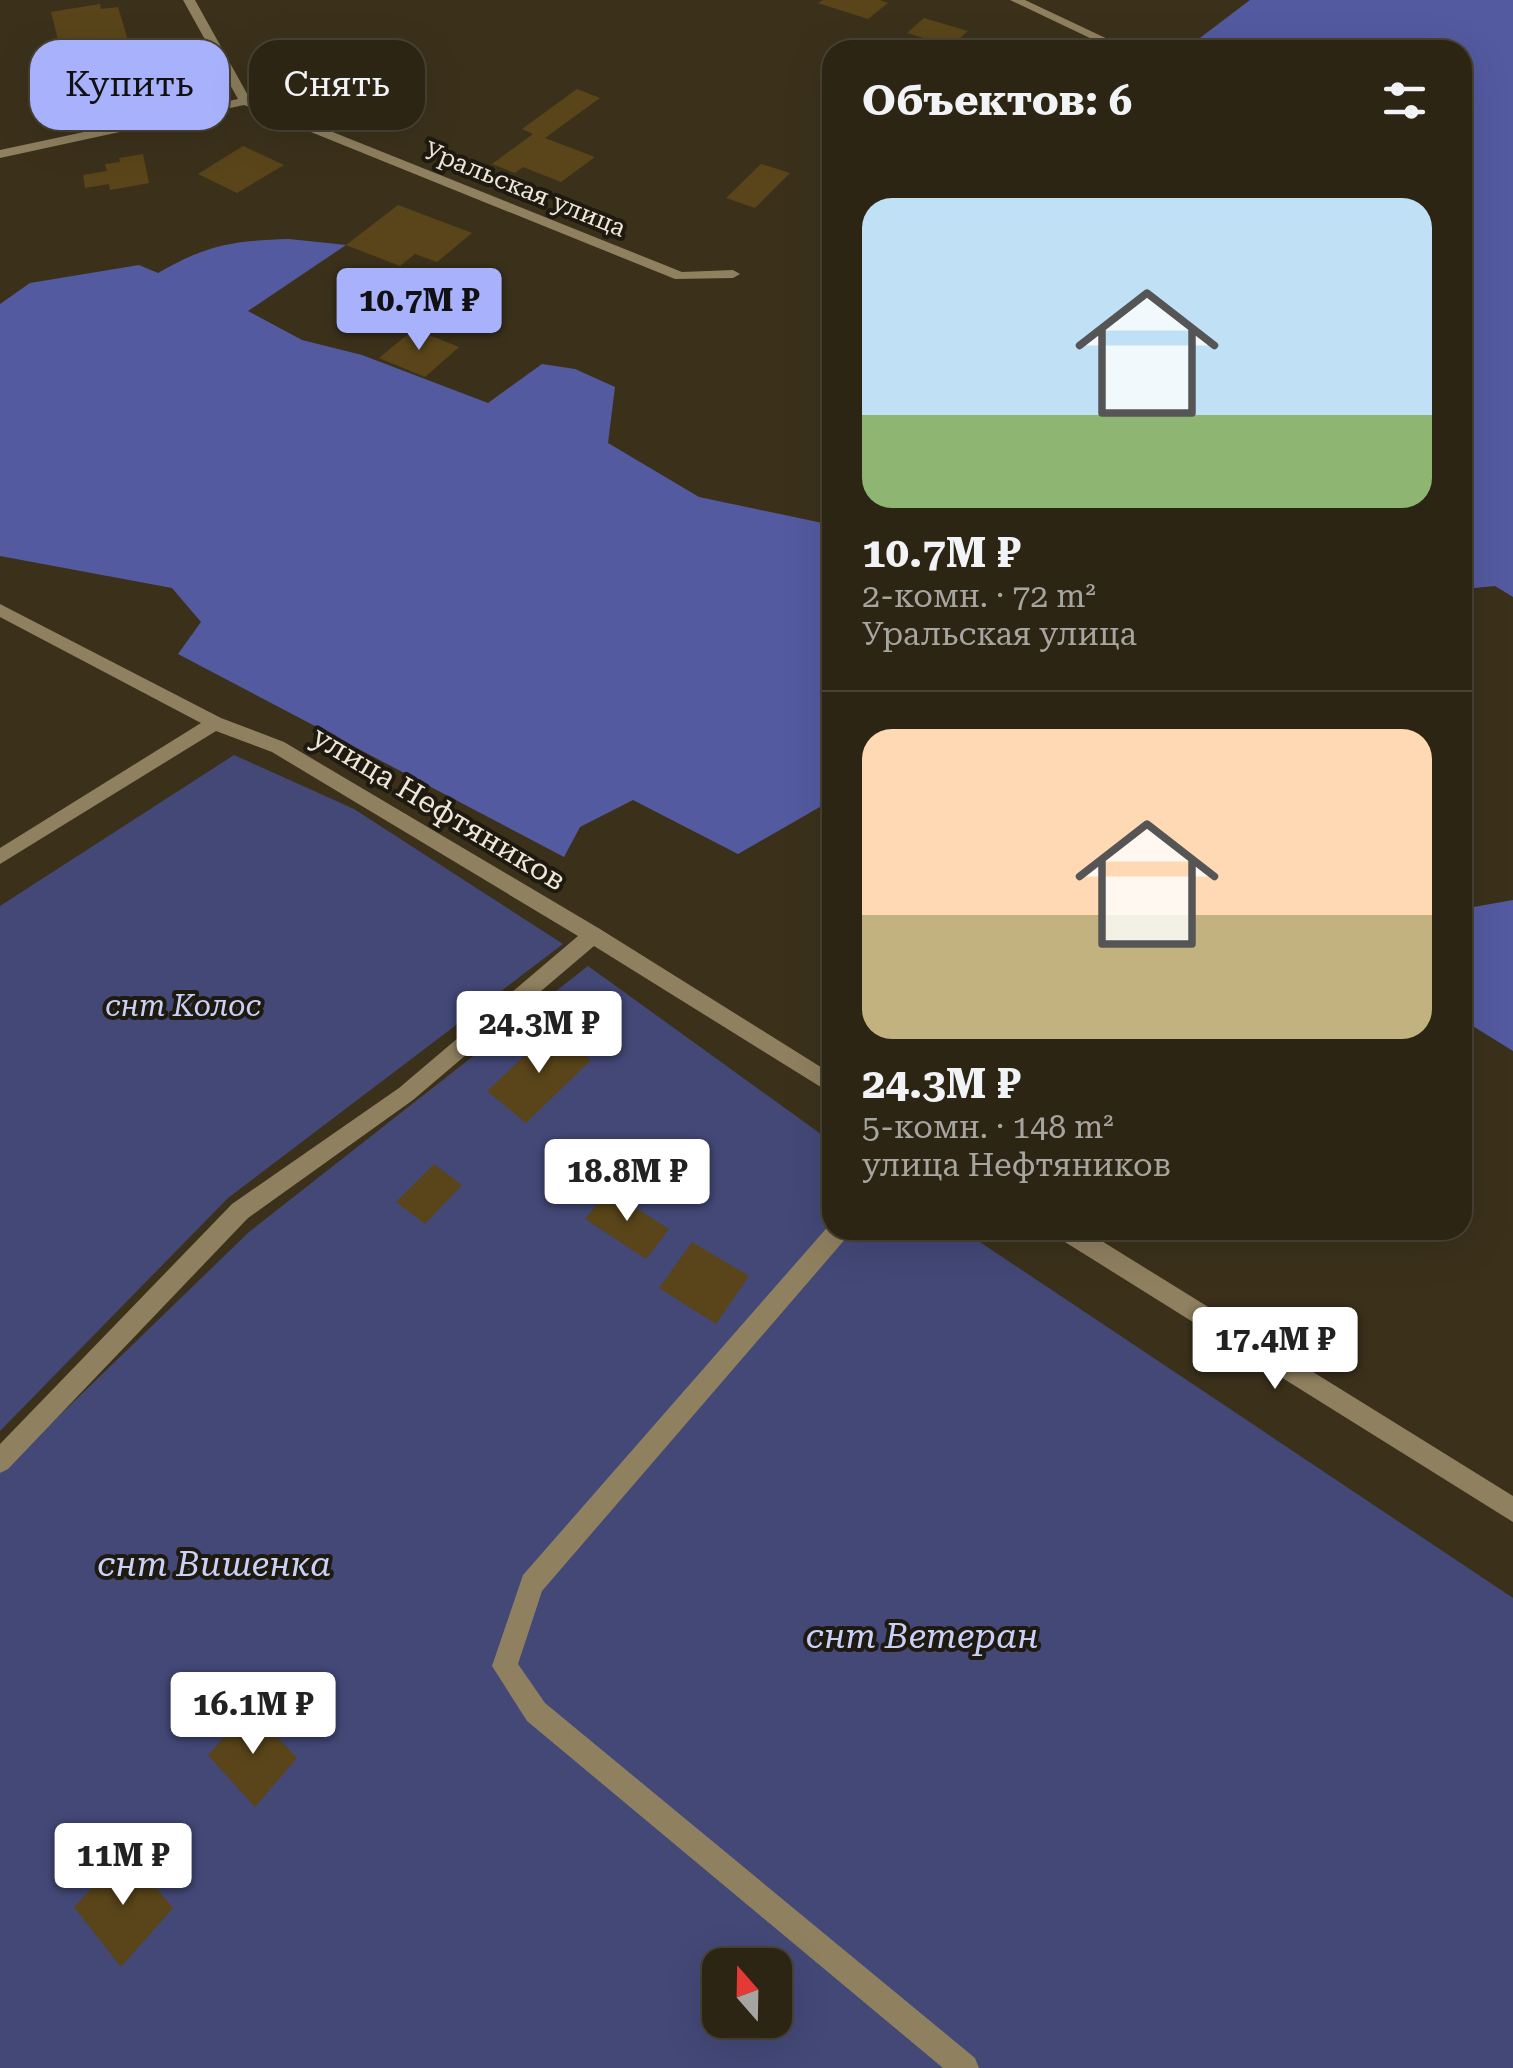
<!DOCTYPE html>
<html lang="ru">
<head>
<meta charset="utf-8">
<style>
	body { margin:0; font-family:"Roboto Serif",serif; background:#342d1d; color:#f1f3f6; height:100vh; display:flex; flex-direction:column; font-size:38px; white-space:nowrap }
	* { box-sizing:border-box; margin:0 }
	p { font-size:32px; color:#a6a5a0 }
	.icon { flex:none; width:55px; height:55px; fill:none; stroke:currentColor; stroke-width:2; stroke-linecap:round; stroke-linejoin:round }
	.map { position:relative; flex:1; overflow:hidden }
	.sheet { position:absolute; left:822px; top:40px; width:650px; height:1200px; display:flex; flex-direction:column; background:#2c2514; border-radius:30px; box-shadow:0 10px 40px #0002,0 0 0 2px #484234 }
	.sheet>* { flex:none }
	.banner { position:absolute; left:30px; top:40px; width:642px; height:90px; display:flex; gap:20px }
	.needle { width:65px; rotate:340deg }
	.controls { position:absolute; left:702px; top:1948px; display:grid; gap:20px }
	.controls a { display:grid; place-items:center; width:90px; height:90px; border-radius:20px; background:#2c2514; box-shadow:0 10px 40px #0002,0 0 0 2px #484234; font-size:50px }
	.price { position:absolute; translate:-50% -85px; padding:0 22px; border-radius:10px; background:#fff; color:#222; font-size:32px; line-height:65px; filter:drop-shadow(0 2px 5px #0008) }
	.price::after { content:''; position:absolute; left:50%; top:60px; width:30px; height:22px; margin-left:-15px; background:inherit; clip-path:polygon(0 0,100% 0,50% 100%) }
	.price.on { background:#a7b1fc; color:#111 }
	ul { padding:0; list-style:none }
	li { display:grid; align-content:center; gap:20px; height:530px; padding:0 40px }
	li+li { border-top:2px solid #484234 }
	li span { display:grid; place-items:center; height:310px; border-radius:30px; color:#555 }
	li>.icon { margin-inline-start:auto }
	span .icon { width:180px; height:180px; fill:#fffc; stroke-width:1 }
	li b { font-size:42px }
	h2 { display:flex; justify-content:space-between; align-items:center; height:120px; padding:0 40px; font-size:42px }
	.chip { padding:0 35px; border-radius:30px; background:#2c2514; box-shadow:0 10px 40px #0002,0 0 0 2px #484234; font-size:35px; line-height:90px }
	.chip.on { background:#a7b1fc; color:#111 }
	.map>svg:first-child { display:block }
	.green { fill:#434877; fill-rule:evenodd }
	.forest { fill:#545aa0 }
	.building { fill:#594519 }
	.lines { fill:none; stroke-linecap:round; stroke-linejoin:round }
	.minor { fill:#8f805f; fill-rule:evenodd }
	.labels { text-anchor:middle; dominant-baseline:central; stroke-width:8; stroke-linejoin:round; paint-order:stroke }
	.far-street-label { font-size:25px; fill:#ede6d9; stroke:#1e1a10 }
	.street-label { font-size:30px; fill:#ede6d9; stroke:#1e1a10 }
	.park-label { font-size:30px; font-style:italic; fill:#cad1f9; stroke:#1e1a10 }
	.near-park-label { font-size:35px; font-style:italic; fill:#cad1f9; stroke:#1e1a10 }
</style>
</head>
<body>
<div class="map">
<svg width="1513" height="2068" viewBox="0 0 1513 2068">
	<rect width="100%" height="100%" fill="#3b311b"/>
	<path class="green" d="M234,755L354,809L563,944L228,1198L0,1431V906Z
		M588,966L832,1142V1230H962L1513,1598V2068H0V1473L249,1232ZM720,1965H775V2020H720Z"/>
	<path class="forest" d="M1250,0H1513V597L1495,586L1463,589L1462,50H1184Z
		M289,239L346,245L248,311L302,340L362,355L488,403L542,364L575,369L615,387L608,443L699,497L832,525V800L738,854L633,800L580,827L564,857L178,654L201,622L172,588L0,556V304L30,283L139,265L158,273C209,244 231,241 289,239Z
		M1513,900V1051L1463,1020L1462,909Z"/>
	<path class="building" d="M823,0H880L888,3L868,19L818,3Z
		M100,4L101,9L118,7L137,70L84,80L78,57L63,60L51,12Z
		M924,18L968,31L951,46L907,33Z
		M299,43L352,65L327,80L274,57Z
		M381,75L424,92L386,118L341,101Z
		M577,89L600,98L545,138L595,157L561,182L523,167L515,173L492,164L533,134L522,129Z
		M243,146L284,165L237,193L198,174Z
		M143,154L149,183L110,190L109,184L85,188L83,175L107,171L105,164L120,162L119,158Z
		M761,164L790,173L755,208L726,198Z
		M398,205L472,233L437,262L415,254L400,266L346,245Z
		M414,329L459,347L425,377L379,358Z
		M552,1030L591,1060L526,1123L487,1091Z
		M434,1164L462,1185L425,1224L396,1202Z
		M608,1190L669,1229L646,1259L585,1219Z
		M692,1242L749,1276L716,1324L659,1288Z
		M250,1708L297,1758L255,1807L208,1755Z
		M126,1851L173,1908L121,1967L74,1907Z"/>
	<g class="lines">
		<path class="minor" d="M183,0H195L250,99L682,272L733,270L740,274L733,278L675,279L244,105L0,158V150L238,99Z
			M1010,0H1025L1131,50H1115Z
			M0,604L221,718L284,742L600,929L832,1074V1094L594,946L413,1100L248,1218L8,1469L0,1473V1444L232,1204L399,1088L578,936L272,752L216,731L0,864V848L201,723L0,617Z
			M831,1223L832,1230H850L847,1237L542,1591L518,1664L545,1703L975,2058L979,2068H943L527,1721L492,1666L523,1575Z
			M1054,1230H1084L1513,1496V1522L1057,1237Z"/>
	</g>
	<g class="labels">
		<g class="far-street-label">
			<text transform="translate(525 189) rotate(22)">Уральская улица</text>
		</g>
		<g class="street-label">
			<text transform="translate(439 808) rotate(31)">улица Нефтяников</text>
		</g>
		<g class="park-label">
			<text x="183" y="1005">снт Колос</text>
		</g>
		<g class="near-park-label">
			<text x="214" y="1564">снт Вишенка</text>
			<text x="922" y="1636">снт Ветеран</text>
		</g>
	</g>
</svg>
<div class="controls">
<a><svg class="needle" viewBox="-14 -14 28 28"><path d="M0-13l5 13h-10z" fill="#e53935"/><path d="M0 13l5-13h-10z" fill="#a6a5a0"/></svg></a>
</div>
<b class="price on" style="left:419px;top:353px">10.7M ₽</b>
<b class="price" style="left:539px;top:1076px">24.3M ₽</b>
<b class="price" style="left:627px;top:1224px">18.8M ₽</b>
<b class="price" style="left:1275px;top:1392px">17.4M ₽</b>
<b class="price" style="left:253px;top:1757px">16.1M ₽</b>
<b class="price" style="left:123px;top:1908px">11M ₽</b>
<div class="banner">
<a class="chip on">Купить</a>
<a class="chip">Снять</a>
</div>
<section class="sheet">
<h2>Объектов: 6<svg class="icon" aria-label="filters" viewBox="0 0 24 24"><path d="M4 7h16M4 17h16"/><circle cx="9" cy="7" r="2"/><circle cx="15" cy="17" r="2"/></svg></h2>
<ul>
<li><span style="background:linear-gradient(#bfe0f5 70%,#8fb573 0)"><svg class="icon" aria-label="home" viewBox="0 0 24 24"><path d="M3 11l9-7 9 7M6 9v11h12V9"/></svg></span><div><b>10.7M ₽</b><p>2-комн. · 72 m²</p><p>Уральская улица</p></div></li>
<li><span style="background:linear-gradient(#ffd9b3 60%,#c2b280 0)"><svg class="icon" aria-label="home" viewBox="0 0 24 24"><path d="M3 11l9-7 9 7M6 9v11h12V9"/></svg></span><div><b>24.3M ₽</b><p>5-комн. · 148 m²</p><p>улица Нефтяников</p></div></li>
</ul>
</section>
</div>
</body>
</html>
